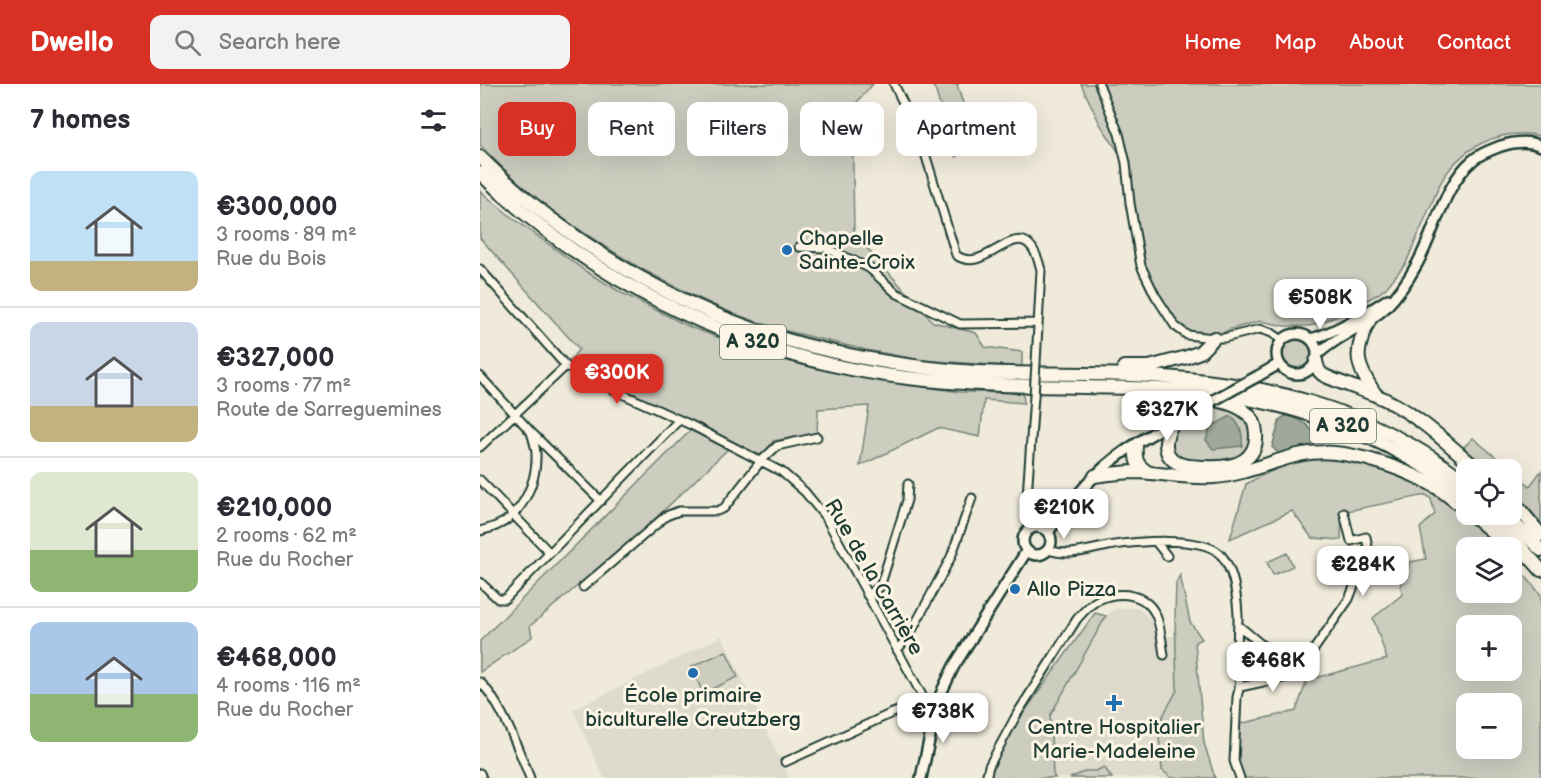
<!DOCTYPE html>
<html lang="en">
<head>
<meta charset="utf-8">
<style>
	body { margin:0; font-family:"Balsamiq Sans",sans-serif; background:#f2f2f3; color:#2b2b33; height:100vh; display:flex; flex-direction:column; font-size:22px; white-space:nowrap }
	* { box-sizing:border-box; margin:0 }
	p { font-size:20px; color:#7c7c81 }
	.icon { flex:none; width:33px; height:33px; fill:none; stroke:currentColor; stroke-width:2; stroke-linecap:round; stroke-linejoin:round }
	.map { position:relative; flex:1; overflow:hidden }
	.side { display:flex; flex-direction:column; background:#fff; width:480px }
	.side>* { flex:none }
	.top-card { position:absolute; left:18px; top:18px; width:570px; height:54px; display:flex; gap:12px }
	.tools { position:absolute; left:976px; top:375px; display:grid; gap:12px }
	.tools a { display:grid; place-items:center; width:66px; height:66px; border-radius:12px; background:#fff; box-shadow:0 6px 24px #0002; font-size:30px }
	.price { position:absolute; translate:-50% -51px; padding:0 14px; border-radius:12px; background:#fff; color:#222; font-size:20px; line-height:39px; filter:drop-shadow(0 2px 3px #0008) }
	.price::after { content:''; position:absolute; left:50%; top:36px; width:18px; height:14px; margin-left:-9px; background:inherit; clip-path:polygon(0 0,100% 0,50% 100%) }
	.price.on { background:#d93025; color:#fff }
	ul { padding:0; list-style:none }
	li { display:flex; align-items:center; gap:18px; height:150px; padding:0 30px }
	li+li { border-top:2px solid #e1e1e2 }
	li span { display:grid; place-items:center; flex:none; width:168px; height:120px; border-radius:12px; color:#555 }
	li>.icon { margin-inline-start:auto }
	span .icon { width:72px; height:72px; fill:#fffc; stroke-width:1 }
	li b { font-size:26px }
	h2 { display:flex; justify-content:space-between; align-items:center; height:72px; padding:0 30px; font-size:26px }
	.pill { padding:0 21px; border-radius:12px; background:#fff; box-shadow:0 6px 24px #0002; font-size:21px; line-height:54px }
	.pill.on { background:#d93025; color:#fff }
	header { display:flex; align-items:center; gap:36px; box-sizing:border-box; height:84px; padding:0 30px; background:#d93025; color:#fff }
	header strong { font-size:28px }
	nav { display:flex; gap:33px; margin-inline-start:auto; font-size:21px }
	.search { width:420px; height:54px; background:#f2f2f3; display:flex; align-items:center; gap:15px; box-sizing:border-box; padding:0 21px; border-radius:12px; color:#7c7c81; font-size:22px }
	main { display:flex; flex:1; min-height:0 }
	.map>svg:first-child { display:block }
	.built { fill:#dedbcc }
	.green { fill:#cccdbf; stroke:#76857a; stroke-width:1.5; fill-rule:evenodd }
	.water { fill:#9fa89a; stroke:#6c7d71; stroke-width:1.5 }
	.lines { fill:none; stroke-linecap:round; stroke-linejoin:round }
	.minor-casing { stroke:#1f3d34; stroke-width:11 }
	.secondary-casing { stroke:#1f3d34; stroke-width:14 }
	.motorway-casing { stroke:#1f3d34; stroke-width:16 }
	.minor { stroke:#fcf5e5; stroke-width:7 }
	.secondary { stroke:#fcf5e5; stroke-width:9 }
	.motorway { stroke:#fcf5e5; stroke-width:12 }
	.minor-bridge-casing { stroke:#1f3d34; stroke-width:11; stroke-linecap:butt }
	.secondary-bridge-casing { stroke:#1f3d34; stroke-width:14; stroke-linecap:butt }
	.minor-bridge { stroke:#fcf5e5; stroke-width:7 }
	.secondary-bridge { stroke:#fcf5e5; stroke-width:9 }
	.poi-dot { fill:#1f6fb2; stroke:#fcf5e5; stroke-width:2 }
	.labels { text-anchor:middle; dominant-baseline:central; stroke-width:6; stroke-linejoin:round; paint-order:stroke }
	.shield { fill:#fcf5e5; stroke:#617469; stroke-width:1.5 }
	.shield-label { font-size:20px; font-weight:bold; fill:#1f3d34 }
	.poi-label { font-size:21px; fill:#1f3d34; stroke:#fcf5e5; text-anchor:start }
	.street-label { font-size:21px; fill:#1f3d34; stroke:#fcf5e5 }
</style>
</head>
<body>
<header>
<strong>Dwello</strong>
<div class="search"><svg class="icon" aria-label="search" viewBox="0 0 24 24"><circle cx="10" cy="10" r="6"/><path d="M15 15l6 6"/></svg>Search here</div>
<nav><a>Home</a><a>Map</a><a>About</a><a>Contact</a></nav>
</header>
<main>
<section class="side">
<h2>7 homes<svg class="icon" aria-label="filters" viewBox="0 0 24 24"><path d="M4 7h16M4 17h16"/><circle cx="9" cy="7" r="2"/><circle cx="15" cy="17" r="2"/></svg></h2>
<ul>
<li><span style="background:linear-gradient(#bfe0f5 75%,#c2b280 0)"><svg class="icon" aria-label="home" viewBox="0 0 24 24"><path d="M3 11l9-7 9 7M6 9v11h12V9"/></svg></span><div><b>€300,000</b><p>3 rooms · 89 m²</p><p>Rue du Bois</p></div></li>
<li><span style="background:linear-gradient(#c9d6e8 70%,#c2b280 0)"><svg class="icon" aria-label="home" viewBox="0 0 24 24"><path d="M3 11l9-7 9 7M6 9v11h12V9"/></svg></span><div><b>€327,000</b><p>3 rooms · 77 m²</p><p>Route de Sarreguemines</p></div></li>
<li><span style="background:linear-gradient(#dfe7d0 65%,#8fb573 0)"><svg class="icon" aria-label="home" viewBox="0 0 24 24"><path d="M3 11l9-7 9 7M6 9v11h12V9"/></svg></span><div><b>€210,000</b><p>2 rooms · 62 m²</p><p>Rue du Rocher</p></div></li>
<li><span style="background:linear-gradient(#a9c7e8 60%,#8fb573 0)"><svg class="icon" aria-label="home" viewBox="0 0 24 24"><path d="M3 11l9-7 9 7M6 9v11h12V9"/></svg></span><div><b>€468,000</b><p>4 rooms · 116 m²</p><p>Rue du Rocher</p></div></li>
</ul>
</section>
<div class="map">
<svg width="1061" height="694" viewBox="0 0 1061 694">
	<rect width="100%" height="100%" fill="#efeada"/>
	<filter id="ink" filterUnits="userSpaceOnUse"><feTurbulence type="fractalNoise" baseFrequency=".0167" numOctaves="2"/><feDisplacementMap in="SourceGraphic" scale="12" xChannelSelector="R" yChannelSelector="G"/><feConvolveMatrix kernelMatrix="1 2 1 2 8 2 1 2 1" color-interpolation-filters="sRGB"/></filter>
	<g filter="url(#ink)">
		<path class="built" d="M636,524H658L671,535L676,553L695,552L697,606L678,641L682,686L692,694H632L624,683L616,687H606L590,694H575L573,690L570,632L626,532Z
			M242,552L309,694H124L93,626Z"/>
		<path class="green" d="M0,0H393L372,24L374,150L453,238L496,249L505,263L542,268V283L442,276L386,266L303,246L251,229L208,209L160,184L118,158L68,125L23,84L0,61Z
			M451,0H479L477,1L494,53L476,73L455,5Z
			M601,0H1061V52C1020,43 980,63 960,100L926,179L906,204L898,210L858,232L830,242H805L780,237L748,246L734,254L707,251L695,242L665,188L641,72L620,40Z
			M0,107L34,135L107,188L142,209L210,243L292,273L335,284L373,292L480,308L543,309L544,319L504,316L500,353L458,344L380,382L389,322L338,325L337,349L293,357L283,372L248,365L159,450L50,542L52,553L0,588V557L217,340L88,279L99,265L0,154Z
			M801 270a16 16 0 1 1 32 0a16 16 0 1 1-32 0Z
			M731,322C737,322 748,322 753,325C766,333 778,357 764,369C754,377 705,380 696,371C689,365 693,353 694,345Z
			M993,354L1030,385H1010L983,364Z
			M841,374L865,376L889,381L910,387L941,399L1010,453L1020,463L987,464V508H1032V476L1061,511V694H763L757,676L759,640L816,627L827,596L907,575L893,534L923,510L920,502L930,478L946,475L940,444L955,430L951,415L946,411L862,428L861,456L832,454L812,427L750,455L766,400C790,386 814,377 841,374ZM987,542H1032V586H987ZM987,620H1032V664H987Z
			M1032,387L1050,402L1061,387V439L1032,405Z
			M807,469L813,482L793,491L787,478Z
			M700,491L710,538L722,555L715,558L724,659L735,694H692L682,686L678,641L697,606L695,532L696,499Z
			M615,529L626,532L570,632L573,690L575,694H511L514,683L538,637Z
			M246,567L258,593L223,609L211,583Z
			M624,683L632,694H590L606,687H616Z"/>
		<path class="water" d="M809,330L826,340L835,351L834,362L798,369L792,363L800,335Z
			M751,332C761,342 763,348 762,362L733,365L726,356L730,343Z"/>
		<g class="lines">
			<g class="minor-casing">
				<path id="minor" d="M414,0L436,46L444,66L476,171C508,195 544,116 561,186L556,279
					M619,0L639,50L646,79L650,119L661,182L675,211L695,242L707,251L734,254H744L780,245L792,249L802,256
					M319,163L346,164L389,184L416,209L480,240L558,239
					M0,185L86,282L138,308L211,341L302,388L325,408L346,434L445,617L457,620
					M0,292L51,348L121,417
					M0,363L86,282
					M0,396L70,469
					M551,444L546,427L554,312
					M0,447C6,445 12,444 18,441C43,430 57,397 56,371C56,363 53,355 51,348
					M676,458L687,472
					M569,466C589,473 608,466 628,462C652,458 722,451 740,470C753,483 757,512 758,531C758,544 757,558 757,572C758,587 762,599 757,613L754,677L760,694
					M0,498L18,515H25L199,336
					M103,503L186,432L199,427H237L244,424L281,377L297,362L337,353
					M387,511L400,503L427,416L428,400
					M758,541L814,588
					M417,566L429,552L471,473L492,414
					M0,598C21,618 39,667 50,694
					M760,603L807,593L814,588L830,571L869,515L875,500L882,470L888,463L886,453L871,457L864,429
					M305,678L410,630L445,617
					M0,689L2,694
					M506,694L509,682L537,630L597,535C603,528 610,520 618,516C640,506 668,509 677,534C681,545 682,559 684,571"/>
			</g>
			<g class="secondary-casing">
				<path id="secondary" d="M797 270a20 20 0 1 1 40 0a20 20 0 1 1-40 0Z
					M830,255C853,250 888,228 908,215
					M837,271C857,251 885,243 905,224C917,212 929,195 937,180C955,148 964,100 993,76C1001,69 1011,66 1021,62C1034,58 1048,56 1061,62
					M778,292L799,280
					M543 457a14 14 0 1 1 28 0a14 14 0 1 1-28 0Z
					M568,448C583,429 598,408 616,391C644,363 686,342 721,323
					M441,694L457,620L463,605L474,582L546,468"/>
			</g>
			<g class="motorway-casing">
				<path id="motorway" d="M0,73C76,148 169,207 270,244C337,268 424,284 496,288C547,290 599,289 651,291C775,296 888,321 987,399
					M0,89C114,201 269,275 428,294C486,301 545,302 604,303C643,304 683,304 722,308C788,315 852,334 911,364C927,373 943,381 958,391C968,398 977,406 987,414
					M890,235C873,269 875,280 896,311
					M836,277C837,282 838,287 842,290C848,295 883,306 893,310C933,326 966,358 998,386
					M644,283H669L707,273L720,268L734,254
					M692,339C688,349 683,359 688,370C696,384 712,382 726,383C754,385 782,377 775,342C771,326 753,320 739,317
					M656,362C655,376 656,381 669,389
					M615,392C629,390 642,388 656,388C682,389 708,395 734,393C765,391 793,376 823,370C860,362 918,382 951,400C964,407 976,418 987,427
					M1032,416L1061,451
					M991,430L1031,464
					M1008,430L1032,453L1061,486
					M1025,430L1061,466"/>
			</g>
			<use href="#minor" class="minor"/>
			<use href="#secondary" class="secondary"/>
			<use href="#motorway" class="motorway"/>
			<g class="minor-bridge-casing">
				<path id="minor-bridge" d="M554,312L556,279"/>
			</g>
			<g class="secondary-bridge-casing">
				<path id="secondary-bridge" d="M721,323L778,292"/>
			</g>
			<use href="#minor-bridge" class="minor-bridge"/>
			<use href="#secondary-bridge" class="secondary-bridge"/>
		</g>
	</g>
	<g class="poi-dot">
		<circle cx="307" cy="166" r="6"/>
		<circle cx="535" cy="505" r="6"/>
		<circle cx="213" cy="589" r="6"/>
		<path d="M631 610h6v6h6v6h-6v6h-6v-6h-6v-6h6z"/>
	</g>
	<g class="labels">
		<g class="shield">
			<rect x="240" y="241" width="66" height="34" rx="4.5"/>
			<rect x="830" y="325" width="66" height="34" rx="4.5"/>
		</g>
		<g class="shield-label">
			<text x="273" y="258">A 320</text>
			<text x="863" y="342">A 320</text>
		</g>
		<g class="poi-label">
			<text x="319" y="154">Chapelle<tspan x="319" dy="24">Sainte-Croix</tspan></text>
			<text x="547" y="505">Allo Pizza</text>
			<text x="213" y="611" text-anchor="middle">École primaire<tspan x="213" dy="24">biculturelle Creutzberg</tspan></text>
			<text x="634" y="643" text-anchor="middle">Centre Hospitalier<tspan x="634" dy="24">Marie-Madeleine</tspan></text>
		</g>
		<g class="street-label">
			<text transform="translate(394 493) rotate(60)">Rue de la Carrière</text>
		</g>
	</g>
</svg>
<div class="tools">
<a><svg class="icon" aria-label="locate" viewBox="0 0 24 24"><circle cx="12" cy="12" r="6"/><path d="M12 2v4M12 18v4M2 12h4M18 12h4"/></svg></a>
<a><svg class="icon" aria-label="layers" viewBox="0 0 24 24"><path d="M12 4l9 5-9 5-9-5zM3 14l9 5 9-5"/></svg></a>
<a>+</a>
<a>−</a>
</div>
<b class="price" style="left:840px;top:246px">€508K</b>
<b class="price on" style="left:137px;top:321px">€300K</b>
<b class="price" style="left:687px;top:358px">€327K</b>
<b class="price" style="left:584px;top:456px">€210K</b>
<b class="price" style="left:883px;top:513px">€284K</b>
<b class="price" style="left:793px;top:609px">€468K</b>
<b class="price" style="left:463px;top:660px">€738K</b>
<div class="top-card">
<a class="pill on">Buy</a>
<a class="pill">Rent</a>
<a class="pill">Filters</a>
<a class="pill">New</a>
<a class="pill">Apartment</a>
</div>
</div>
</main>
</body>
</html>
